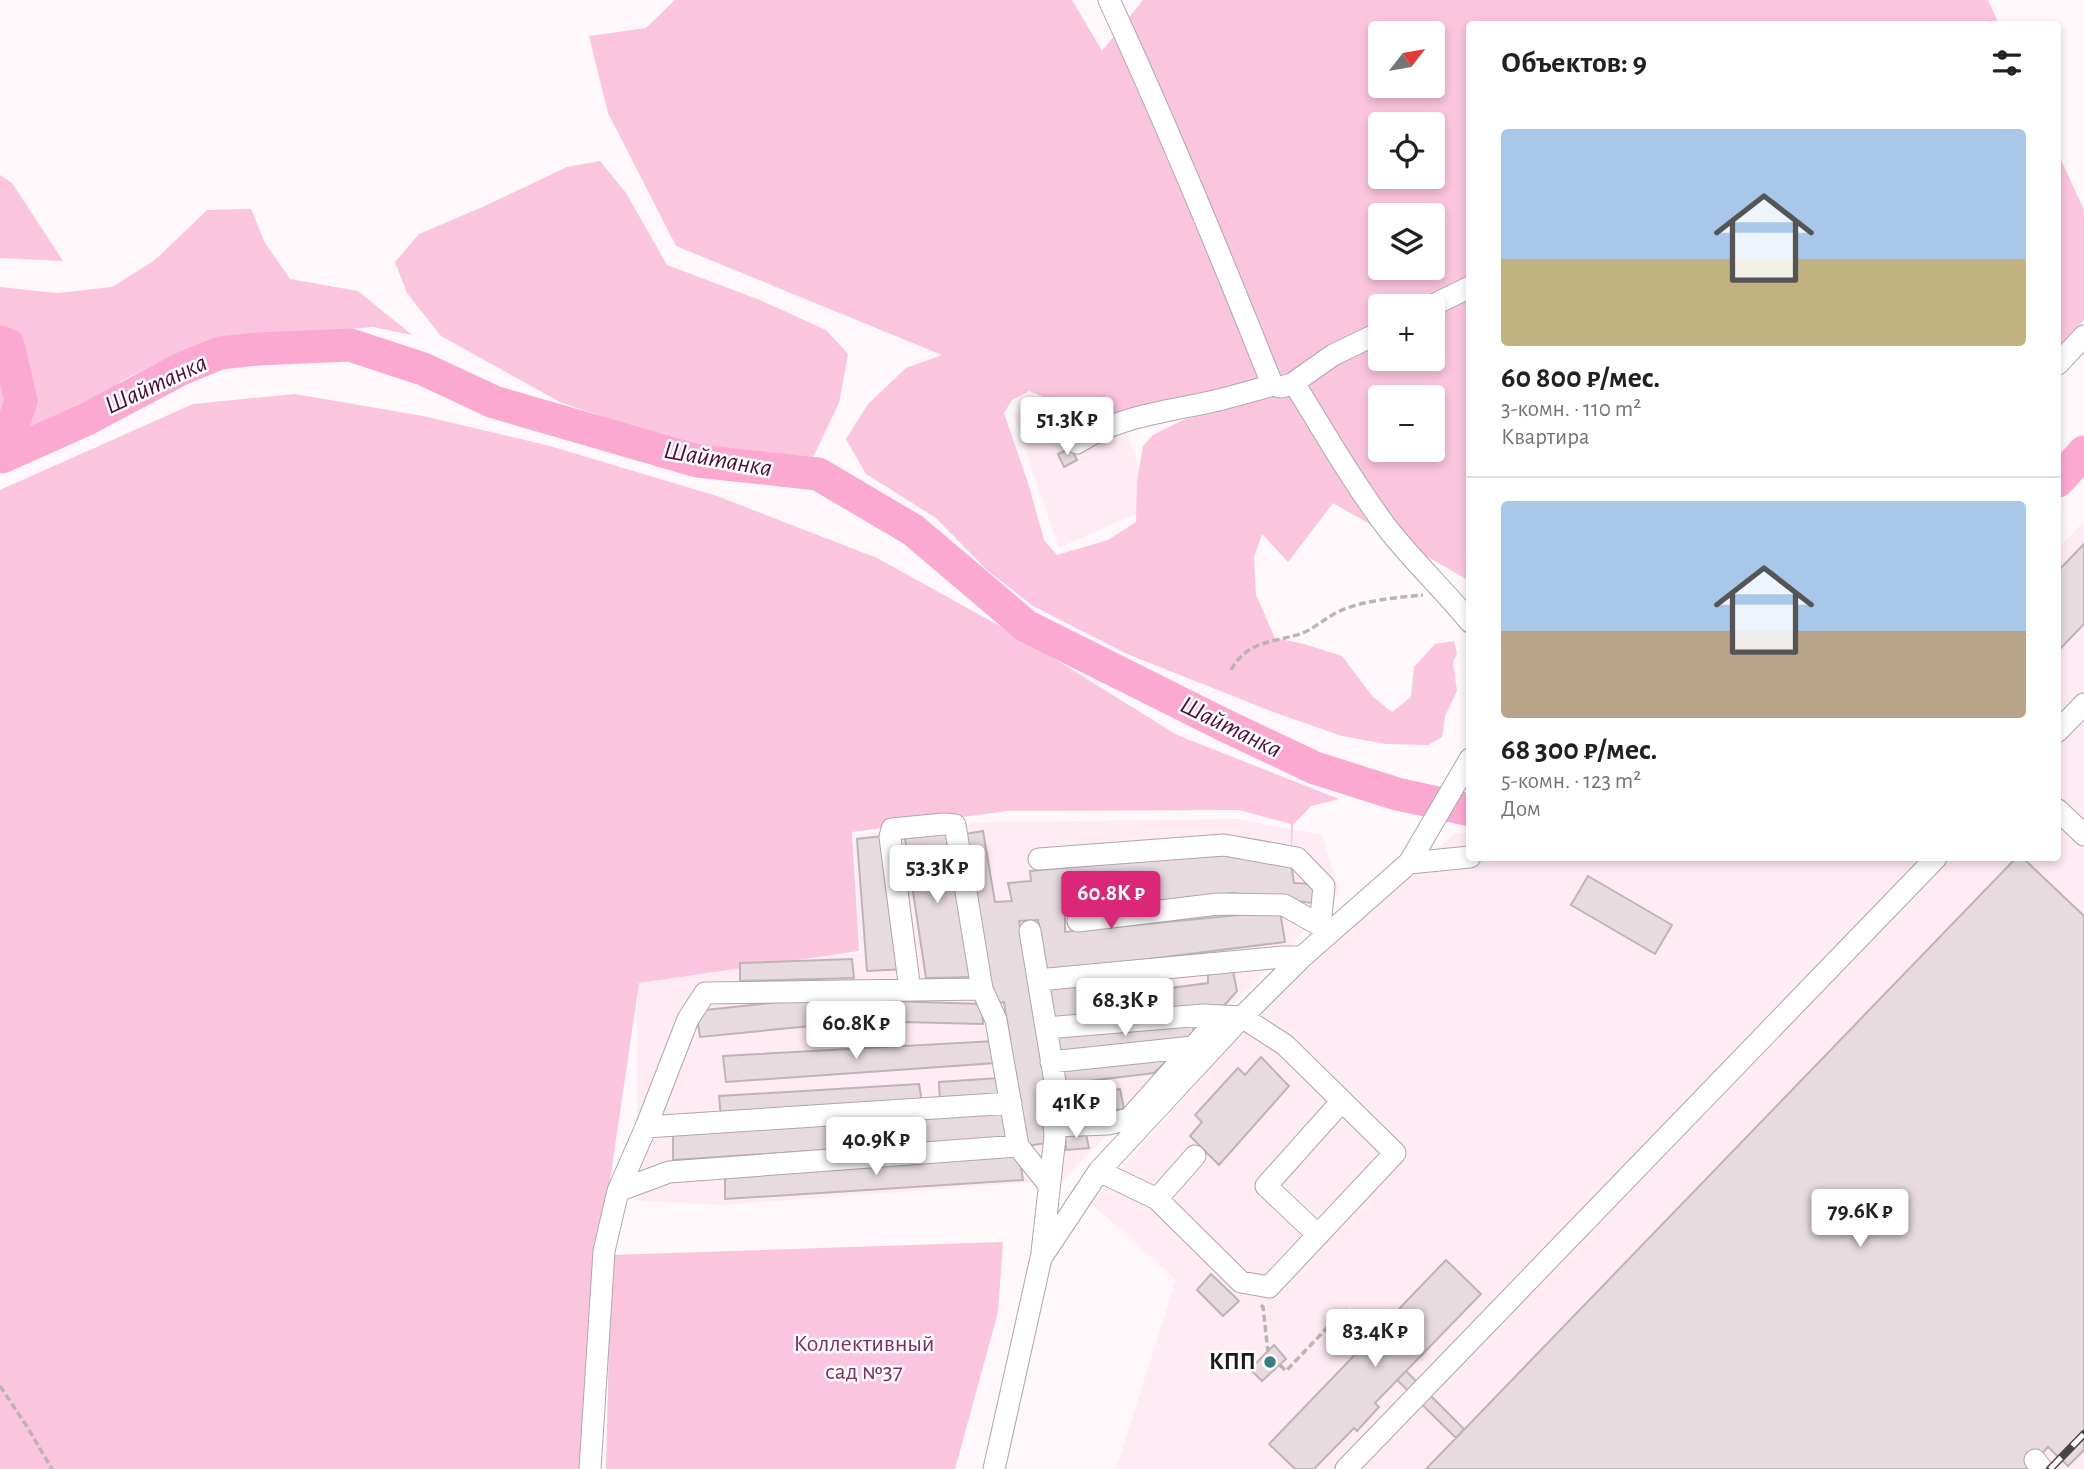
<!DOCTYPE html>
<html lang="ru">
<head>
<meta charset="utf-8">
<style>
	body { margin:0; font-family:"Alegreya Sans",sans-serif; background:#f6f6f6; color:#202124; height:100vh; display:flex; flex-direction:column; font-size:26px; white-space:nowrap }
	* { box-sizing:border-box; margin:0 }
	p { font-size:23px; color:#757577 }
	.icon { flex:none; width:38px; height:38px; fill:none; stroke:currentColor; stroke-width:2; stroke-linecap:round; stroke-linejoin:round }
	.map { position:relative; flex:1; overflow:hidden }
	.details { position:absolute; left:1466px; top:21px; width:595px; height:840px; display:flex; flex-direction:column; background:#fff; border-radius:7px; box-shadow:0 4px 10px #0003 }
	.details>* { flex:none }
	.needle { width:46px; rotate:59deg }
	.buttons { position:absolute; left:1368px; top:21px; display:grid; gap:14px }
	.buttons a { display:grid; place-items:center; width:77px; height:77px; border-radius:7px; background:#fff; box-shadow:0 4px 10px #0003; font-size:35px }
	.price { position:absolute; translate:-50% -60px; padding:0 16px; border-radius:7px; background:#fff; color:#222; font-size:23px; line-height:46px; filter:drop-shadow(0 2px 4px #0008) }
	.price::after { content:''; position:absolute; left:50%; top:42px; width:21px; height:16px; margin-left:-10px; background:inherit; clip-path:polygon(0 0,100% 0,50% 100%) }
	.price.selected { background:#db2777; color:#fff }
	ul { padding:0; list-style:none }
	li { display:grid; align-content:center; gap:14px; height:371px; padding:0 35px }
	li+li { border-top:2px solid #e0e0e0 }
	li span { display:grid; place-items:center; height:217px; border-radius:7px; color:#555 }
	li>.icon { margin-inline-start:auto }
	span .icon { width:126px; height:126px; fill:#fffc; stroke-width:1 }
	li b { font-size:30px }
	h2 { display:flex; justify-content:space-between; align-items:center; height:84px; padding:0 35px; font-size:30px }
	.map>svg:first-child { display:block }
	.built { fill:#ffebf4 }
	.green { fill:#fbc5de; fill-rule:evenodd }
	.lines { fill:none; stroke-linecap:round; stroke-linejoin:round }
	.river { stroke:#fca9d1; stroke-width:33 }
	.building { fill:#e7dbe0; stroke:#beb3b8; stroke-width:2 }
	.minor-casing { stroke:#b0a5aa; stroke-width:23 }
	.path { stroke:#bab4b6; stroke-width:3.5; stroke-dasharray:7 3.5; stroke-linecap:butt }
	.minor { stroke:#fff; stroke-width:21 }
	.rail-casing { stroke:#494446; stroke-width:8 }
	.rail { stroke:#fff; stroke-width:5; stroke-dasharray:16; stroke-linecap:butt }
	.poi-dot { fill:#367e82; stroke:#fff; stroke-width:2.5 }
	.labels { text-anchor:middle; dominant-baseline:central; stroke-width:5; stroke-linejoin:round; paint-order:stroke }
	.park-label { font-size:24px; fill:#872a5f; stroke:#fff }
	.poi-label { font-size:24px; font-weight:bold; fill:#1f1b1d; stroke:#fff; text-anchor:end }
	.water-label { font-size:26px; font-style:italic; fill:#520b36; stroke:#fff }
</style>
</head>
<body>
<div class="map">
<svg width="2084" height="1469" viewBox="0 0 2084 1469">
	<rect width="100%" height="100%" fill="#fef8fa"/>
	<path class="built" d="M1106,375L1153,506L1059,548L1013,414Z
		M2084,521V1469H1116L1176,1280L1091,1203L1259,1013L1455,833L1470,834V858H2058V549Z
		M1238,819L1322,835L1340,894L1063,1180L724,1205L637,1201V960L861,954L854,835L985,822Z"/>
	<path class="green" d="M675,0H1072L1102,51L1143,0H1988L1999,24H1470V581L1333,503L1288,562L1262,534L1254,557L1256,595L1275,638L1304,644L1342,656L1372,696L1392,712L1411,697L1414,667L1435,644L1454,641L1457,654L1453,662L1457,691L1445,716L1442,737L1428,745L1386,744L1342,736L1276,713L1127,654L1033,606L987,570L936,518L866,474L846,439L868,404L906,368L942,355L676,246L608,113L589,36L646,28ZM1381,33H1433V86H1381ZM1381,124H1433V177H1381ZM1381,215H1433V268H1381ZM1381,306H1433V359H1381ZM1029,391L1098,419L1211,395L1216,412L1183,420L1153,435L1143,446L1137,482L1136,522L1108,540L1057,555L1044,540L1029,486L1004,413L1012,400ZM1381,397H1433V450H1381Z
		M2058,153L2084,210V320L2058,348Z
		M600,161L626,193L667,265L760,300L826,330L848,354L839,403L813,457L685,445L560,402L441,336L407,293L395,262L419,234L485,206L567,167Z
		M0,175L12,183L63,261L0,258Z
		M251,209L265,243L290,279L358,291L412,335L373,327L218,340L158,363L121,381L57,438L0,467V287L57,293L112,287L155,260L207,210Z
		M295,394L423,416L550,446L717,496L877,558L1016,635L1177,735L1339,799L1311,806L1293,825L1291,862V824L1239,810L1007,811L852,832L859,951L639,983L599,1255L594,1469H0V490L193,404Z
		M1003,1242L998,1312L955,1469H606L611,1255Z"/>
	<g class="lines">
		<path class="river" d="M0,342L8,345L21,401L2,457L85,420L181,369L220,353L258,349L350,345L423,369L494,402L697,461L818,474L913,530L1026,626L1224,725L1315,768L1397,794L1470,810
			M2058,481L2084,452"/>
	</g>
	<path class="building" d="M1071,448L1077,460L1064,467L1058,454Z
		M2084,544V624L2058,651V571Z
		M947,831L972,977L926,978L904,832Z
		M983,831L995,902L1012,901L1008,883L1031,881L1030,871L1226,852L1291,862L1294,883L1315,884L1312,903L1233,893L1065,913V932L1280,911L1285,942L1046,972L1038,920L1019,921L1048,1096H1039L1047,1143L1026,1146L1004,1002L992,1004L965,834Z
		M882,836L907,969L867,971L857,839Z
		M2016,858H2023L2084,916V1450L2068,1466L2048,1447L2027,1469H1426Z
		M1588,876L1672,925L1655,954L1571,905Z
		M852,959L854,978L740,981V963Z
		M1233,971L1237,991L1222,1008L1052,1023L1048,989L1161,978L1162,989L1208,983V972Z
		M826,997L831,1024L700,1037L696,1011Z
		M858,1000L982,1004L983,1024L860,1021Z
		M1192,1023L1195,1041L1058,1052L1056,1034Z
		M995,1041L996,1063L726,1082L723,1056Z
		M1175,1053L1154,1073L1064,1084L1062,1066Z
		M1261,1057L1289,1086L1219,1165L1190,1136L1202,1122L1195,1115L1238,1068L1245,1075Z
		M999,1078L1003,1098L940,1103L939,1082Z
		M919,1084L922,1102L721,1118L719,1096Z
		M1120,1089L1124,1109L1064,1117L1061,1097Z
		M1006,1111L1009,1138L673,1160V1131Z
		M1085,1129L1089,1148L1066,1150L1065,1131Z
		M1019,1154L1023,1180L725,1199V1176Z
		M1446,1260L1481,1294L1375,1403L1379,1407L1357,1431L1354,1428L1314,1469H1295L1269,1444Z
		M1211,1274L1239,1301L1223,1316L1197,1290Z
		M1274,1345L1286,1359L1262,1381L1250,1369Z
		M1406,1371L1464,1429L1456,1438L1397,1380Z"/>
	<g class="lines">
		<g class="minor-casing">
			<path id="minor" d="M1109,0C1167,125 1219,251 1270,379L1273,385L1281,387L1292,384L1297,388C1326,435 1354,484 1388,529C1414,562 1444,590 1470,622
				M1431,306L1470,287
				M2058,364L2084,336
				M1292,384L1333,355L1381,332
				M1077,443C1117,417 1164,412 1210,402C1231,397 1252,391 1273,385
				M2058,731L2084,704
				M2058,810L2084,835
				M1039,859L1224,845L1297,858L1324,886L1320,926
				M1409,863L1470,857
				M1078,921L1218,904L1284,905L1330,931
				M1030,931L1055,1082L1053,1109L1055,1137L1042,1252
				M1038,980L1282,957H1302
				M910,990L890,837L892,829L944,824L955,825L982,989L996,1020L1018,1146L1049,1185
				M1046,1028L1203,1015L1242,1017L1285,1045L1395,1153L1269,1287L1241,1282L1157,1199L1099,1171
				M1051,1062L1193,1047
				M1054,1126L1108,1124L1129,1119L1205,1034L1217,1016
				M646,1127L1011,1103
				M618,1191L646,1127L688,1019L705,993L982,989
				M1157,1199L1195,1156
				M1318,1235L1266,1186L1342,1101
				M2035,1460L2042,1469
				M590,1469L604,1251L618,1191L669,1172L1018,1146
				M994,1469L1041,1258L1099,1171L1242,1017L1302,957L1409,863L1470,759
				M1346,1469L1936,858"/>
		</g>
		<path class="path" d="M1231,670C1248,640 1272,643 1300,634C1314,629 1325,618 1338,612C1363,600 1395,598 1423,595
			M1261,1305L1263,1307L1268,1352
			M1280,1365L1286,1371L1345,1309L1360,1322
			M0,1386L26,1425L52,1469"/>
		<use href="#minor" class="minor"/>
		<g class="rail-casing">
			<path id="rail" d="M2050,1469L2084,1434"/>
		</g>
		<use href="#rail" class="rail"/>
	</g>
	<circle class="poi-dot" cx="1270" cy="1362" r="7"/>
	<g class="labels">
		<g class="park-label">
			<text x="864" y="1344">Коллективный<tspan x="864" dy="28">сад №37</tspan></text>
		</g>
		<g class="poi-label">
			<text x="1256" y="1362">КПП</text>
		</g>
		<g class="water-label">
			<text transform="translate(156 384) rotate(-25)">Шайтанка</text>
			<text transform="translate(718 459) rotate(10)">Шайтанка</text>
			<text transform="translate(1231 727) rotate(26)">Шайтанка</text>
		</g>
	</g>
</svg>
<div class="buttons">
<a><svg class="needle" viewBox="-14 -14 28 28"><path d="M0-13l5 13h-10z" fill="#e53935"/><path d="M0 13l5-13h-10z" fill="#757577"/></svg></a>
<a><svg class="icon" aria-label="locate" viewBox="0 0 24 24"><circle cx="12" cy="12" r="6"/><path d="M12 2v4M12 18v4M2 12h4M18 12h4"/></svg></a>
<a><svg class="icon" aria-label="layers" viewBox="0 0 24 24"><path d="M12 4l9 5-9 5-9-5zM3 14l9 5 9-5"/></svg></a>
<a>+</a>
<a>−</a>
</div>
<b class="price" style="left:1067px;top:457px">51.3K ₽</b>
<b class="price" style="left:937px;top:905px">53.3K ₽</b>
<b class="price selected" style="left:1111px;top:931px">60.8K ₽</b>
<b class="price" style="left:1125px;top:1038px">68.3K ₽</b>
<b class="price" style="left:856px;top:1061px">60.8K ₽</b>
<b class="price" style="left:1076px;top:1140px">41K ₽</b>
<b class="price" style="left:876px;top:1177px">40.9K ₽</b>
<b class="price" style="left:1860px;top:1249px">79.6K ₽</b>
<b class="price" style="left:1375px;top:1369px">83.4K ₽</b>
<section class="details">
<h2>Объектов: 9<svg class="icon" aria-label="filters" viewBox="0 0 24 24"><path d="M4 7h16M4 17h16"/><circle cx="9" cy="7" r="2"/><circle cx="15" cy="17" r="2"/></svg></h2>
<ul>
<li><span style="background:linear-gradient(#a9c7e8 60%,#c2b280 0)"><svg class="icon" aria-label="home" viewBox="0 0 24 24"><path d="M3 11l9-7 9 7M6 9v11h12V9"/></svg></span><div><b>60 800 ₽/мес.</b><p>3-комн. · 110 m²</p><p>Квартира</p></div></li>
<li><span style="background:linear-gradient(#a9c7e8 60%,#b9a48a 0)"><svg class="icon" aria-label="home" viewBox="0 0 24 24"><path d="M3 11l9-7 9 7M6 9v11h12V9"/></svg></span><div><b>68 300 ₽/мес.</b><p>5-комн. · 123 m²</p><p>Дом</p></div></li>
</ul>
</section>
</div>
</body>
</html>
